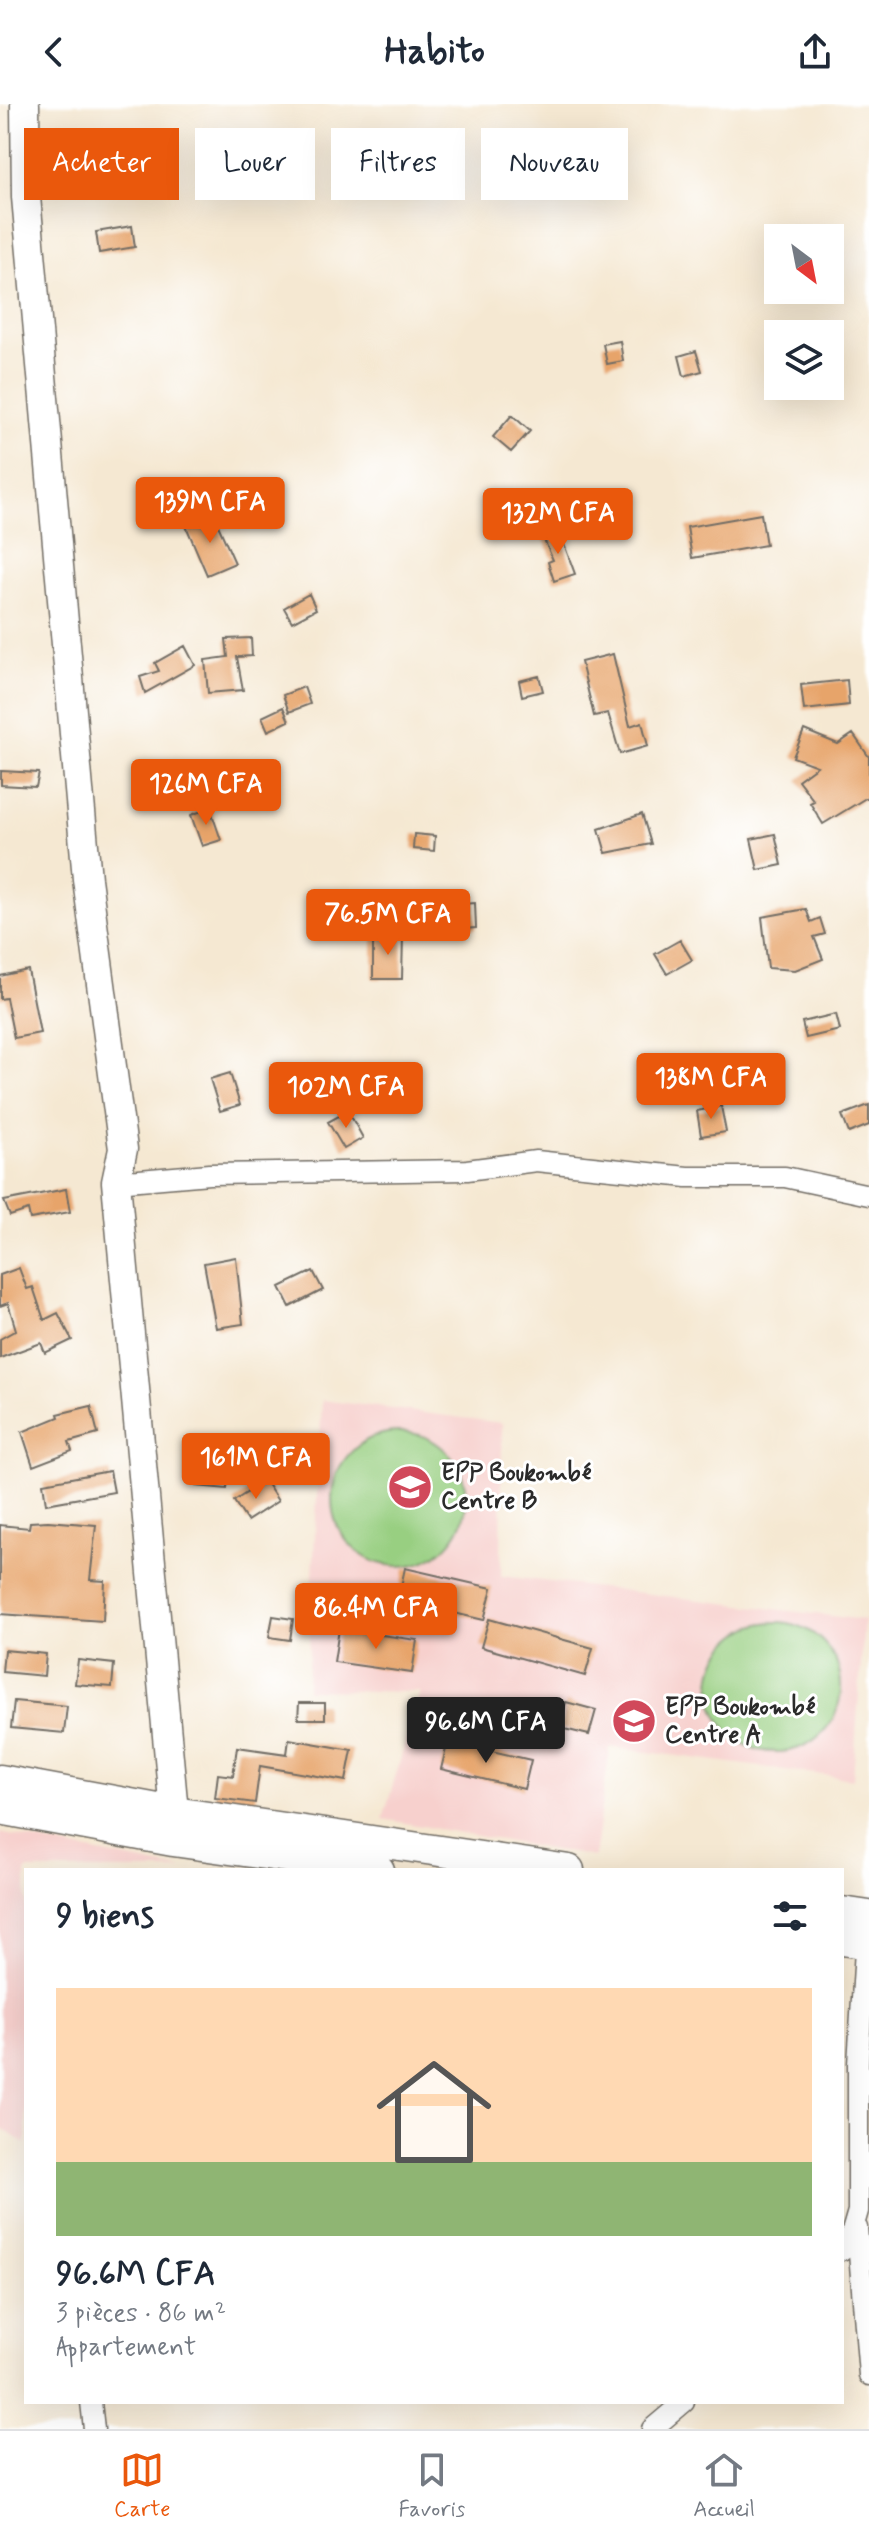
<!DOCTYPE html>
<html lang="fr">
<head>
<meta charset="utf-8">
<style>
	body { margin:0; font-family:Mynerve,sans-serif; background:#f6f6f7; color:#1f2937; height:100vh; display:flex; flex-direction:column; font-size:30px; white-space:nowrap }
	* { box-sizing:border-box; margin:0 }
	p { font-size:26px; color:#747a83 }
	.icon { flex:none; width:44px; height:44px; fill:none; stroke:currentColor; stroke-width:2; stroke-linecap:round; stroke-linejoin:round }
	.map { position:relative; flex:1; overflow:hidden }
	.sheet { position:absolute; left:24px; top:1764px; width:820px; height:536px; display:flex; flex-direction:column; background:#fff; border-radius:0px; box-shadow:0 8px 32px #0002 }
	.sheet>* { flex:none }
	.banner { position:absolute; left:24px; top:24px; width:822px; height:72px; display:flex; gap:16px }
	.needle { width:52px; rotate:148deg }
	.controls { position:absolute; left:764px; top:120px; display:grid; gap:16px }
	.controls a { display:grid; place-items:center; width:80px; height:80px; border-radius:0px; background:#fff; box-shadow:0 8px 32px #0002; font-size:40px }
	.price { position:absolute; translate:-50% -68px; padding:0 18px; border-radius:8px; background:#ea580c; color:#fff; font-size:26px; line-height:52px; filter:drop-shadow(0 2px 4px #0008) }
	.price::after { content:''; position:absolute; left:50%; top:48px; width:24px; height:18px; margin-left:-12px; background:inherit; clip-path:polygon(0 0,100% 0,50% 100%) }
	.price.current { background:#222; color:#fff }
	ul { padding:0; list-style:none }
	li { display:grid; align-content:center; gap:16px; height:424px; padding:0 32px }
	li+li { border-top:2px solid #e0e1e3 }
	li span { display:grid; place-items:center; height:248px; border-radius:0px; color:#555 }
	li>.icon { margin-inline-start:auto }
	span .icon { width:144px; height:144px; fill:#fffc; stroke-width:1 }
	li b { font-size:34px }
	h2 { display:flex; justify-content:space-between; align-items:center; height:96px; padding:0 32px; font-size:34px }
	.chip { padding:0 28px; border-radius:0px; background:#fff; box-shadow:0 8px 32px #0002; font-size:28px; line-height:72px }
	.chip.current { background:#ea580c; color:#fff }
	header { display:flex; justify-content:space-between; align-items:center; height:104px; padding:0 32px; background:#fff; font-size:36px; font-weight:800 }
	.tab-bar { display:flex; justify-content:space-around; align-items:center; height:112px; border-top:2px solid #e0e1e3; background:#fff; font-size:22px; color:#747a83 }
	.tab-bar a { display:grid; justify-items:center; gap:4px }
	.tab-bar .current { color:#ea580c }
	.map>svg:first-child { display:block }
	.built { fill:#f7d0cd }
	.green { fill:#98cf81; stroke:#627d56; stroke-width:2 }
	.building { fill:#e7a46b }
	.lines { fill:none; stroke-linecap:round; stroke-linejoin:round }
	.street-casing { stroke:#726d65; stroke-width:23 }
	.secondary-casing { stroke:#726d65; stroke-width:31 }
	.primary-casing { stroke:#726d65; stroke-width:33 }
	.street { stroke:#fff; stroke-width:20 }
	.secondary { stroke:#fff; stroke-width:28 }
	.primary { stroke:#fff; stroke-width:30 }
	.labels { text-anchor:middle; dominant-baseline:central; stroke-width:6; stroke-linejoin:round; paint-order:stroke }
	.poi-label { font-size:24px; font-weight:bold; fill:#2b2b2b; stroke:#fff; text-anchor:start }
</style>
</head>
<body>
<header><svg class="icon" aria-label="back" viewBox="0 0 24 24"><path d="M15 5l-7 7 7 7"/></svg>Habito<svg class="icon" aria-label="share" viewBox="0 0 24 24"><path d="M12 15V3M7 8l5-5 5 5M5 13v7h14v-7"/></svg></header>
<div class="map">
<svg width="869" height="2325" viewBox="0 0 869 2325">
	<rect width="100%" height="100%" fill="#fff"/>
	<filter id="ink" filterUnits="userSpaceOnUse"><feTurbulence type="fractalNoise" baseFrequency=".0125" numOctaves="2"/><feDisplacementMap in="SourceGraphic" scale="16" xChannelSelector="R" yChannelSelector="G"/><feConvolveMatrix kernelMatrix="1 2 1 2 8 2 1 2 1" color-interpolation-filters="sRGB"/></filter>
	<filter id="wash" filterUnits="userSpaceOnUse"><feTurbulence type="fractalNoise" baseFrequency=".006" numOctaves="4" result="noise"/><feDisplacementMap in="SourceGraphic" scale="32" xChannelSelector="R" yChannelSelector="G"/><feGaussianBlur stdDeviation="1.8" result="paint"/><feColorMatrix in="noise" values="0 0 0 0 0 0 0 0 0 0 0 0 0 0 0 0 0 1.4 0 .05"/><feComposite in="paint" operator="in"/></filter>
	<g filter="url(#wash)">
		<rect width="100%" height="100%" fill="#f5e8d2"/>
		<path class="built" d="M322,1296L502,1319L501,1472L864,1516L853,1675L610,1643L594,1753L383,1715L420,1588L307,1586Z
			M0,1729L183,1766H26V2040L0,2023Z"/>
		<path class="green" d="M332 1395a67 67 0 1 1 134 0a67 67 0 1 1-134 0Z
			M711 1583a65 65 0 1 1 130 0a65 65 0 1 1-130 0Z"/>
		<g id="blocks">
			<path class="building" d="M132,122L135,143L99,149L96,128Z
				M620,237L623,257L607,260L603,240Z
				M696,247L702,267L684,272L679,252Z
				M512,311L530,327L511,348L493,333Z
				M213,410L235,459L207,471L186,422Z
				M761,410L766,441L692,454L687,423Z
				M558,424L575,470L554,477L548,458L553,456L542,431Z
				M309,490L316,505L292,518L284,504Z
				M251,534L252,552L237,553L243,586L208,589L205,556L228,553L226,535Z
				M185,542L195,561L145,589L140,573L159,567L155,559Z
				M613,550L630,622L642,618L648,642L620,650L608,609L594,612L581,558Z
				M539,572L543,587L522,592L519,577Z
				M847,576L849,601L804,606L801,581Z
				M304,583L310,600L289,608L283,591Z
				M283,603L289,617L268,627L262,613Z
				M804,626L838,640L853,630L869,653V692L823,720L810,699L814,697L798,676L817,662L793,653Z
				M1,667L39,669L36,683L1,681Z
				M210,704L221,736L202,742L191,711Z
				M642,710L651,740L606,749L599,725Z
				M414,730L435,732L434,747L413,745Z
				M775,730L782,761L758,766L751,735Z
				M475,799L476,824L449,826L448,801Z
				M806,805L811,818L820,814L825,830L814,833L823,855L795,866L768,864L762,813Z
				M373,831H403L402,875H373Z
				M680,836L692,856L667,870L655,850Z
				M28,866L40,929L14,934L6,894L0,895V872Z
				M836,910L840,926L806,934L802,918Z
				M230,969L240,1001L220,1007L210,975Z
				M869,1001V1021L849,1029L842,1011Z
				M721,1002L726,1028L701,1032L697,1007Z
				M348,1007L363,1034L344,1045L328,1018Z
				M66,1085L70,1108L30,1115L28,1106L10,1112L4,1097Z
				M236,1153L243,1220L216,1224L204,1159Z
				M19,1164L27,1185L33,1183L44,1216L58,1209L72,1236L45,1249L41,1239L0,1254V1235L16,1226L8,1199L0,1202V1171Z
				M313,1167L323,1186L290,1203L280,1183Z
				M91,1302L98,1330L69,1338L72,1347L33,1362L22,1328L59,1313L58,1310Z
				M200,1337L231,1340L227,1385L196,1382Z
				M110,1367L114,1388L46,1400L43,1379Z
				M265,1377L278,1397L247,1417L234,1397Z
				M48,1417L96,1421L90,1476L105,1477L103,1517L0,1510V1421L29,1424L30,1418Z
				M405,1464L492,1484L484,1516L398,1496Z
				M273,1512L293,1515L290,1536L269,1533Z
				M489,1515L593,1544L585,1572L481,1543Z
				M339,1525L417,1536L412,1569L334,1558Z
				M4,1546L46,1550L44,1572L2,1568Z
				M78,1556L114,1560L112,1583L75,1580Z
				M14,1597L67,1602L64,1629L11,1624Z
				M566,1598L596,1606L589,1631L560,1624Z
				M299,1599H325V1615H298Z
				M289,1635L352,1646L346,1677L260,1662L255,1699L215,1694L218,1670L233,1672L237,1643L287,1650Z
				M448,1637L531,1656L524,1685L441,1665Z"/>
		</g>
	</g>
	<g filter="url(#ink)">
		<use href="#blocks" fill-opacity="0" stroke="#726d65" stroke-width="2"/>
		<g class="lines">
			<g class="street-casing">
				<path id="street" d="M116,1078L209,1070L467,1066L536,1057L687,1073H785L869,1091
					M857,2124L869,2271
					M842,2146L849,2138L858,2107V1960L866,1829
					M91,2298L94,2325
					M652,2325L684,2298"/>
			</g>
			<g class="secondary-casing">
				<path id="secondary" d="M25,0L26,93L87,775L123,1045L116,1078L174,1708"/>
			</g>
			<g class="primary-casing">
				<path id="primary" d="M0,1676L174,1708L569,1766
					M0,1705L173,1737L379,1766
					M842,1808L869,1812
					M842,1836L869,1840"/>
			</g>
			<use href="#street" class="street"/>
			<use href="#secondary" class="secondary"/>
			<use href="#primary" class="primary"/>
		</g>
	</g>
	<defs>
		<g id="school-disc" transform="scale(2.3)"><circle r="9.5" fill="#d1495b" stroke="#fff"/><path d="M0-5L7-2L0 1L-7-2ZM-4 1L0 2.5L4 1V4Q0 6-4 4Z" fill="#fff"/></g>
	</defs>
	<g fill-rule="evenodd">
		<use href="#school-disc" x="410" y="1383"/>
		<use href="#school-disc" x="634" y="1617"/>
	</g>
	<g class="labels">
		<g class="poi-label">
			<text x="441" y="1369">EPP Boukombé<tspan x="441" dy="28">Centre B</tspan></text>
			<text x="665" y="1603">EPP Boukombé<tspan x="665" dy="28">Centre A</tspan></text>
		</g>
	</g>
</svg>
<div class="controls">
<a><svg class="needle" viewBox="-14 -14 28 28"><path d="M0-13l5 13h-10z" fill="#e53935"/><path d="M0 13l5-13h-10z" fill="#747a83"/></svg></a>
<a><svg class="icon" aria-label="layers" viewBox="0 0 24 24"><path d="M12 4l9 5-9 5-9-5zM3 14l9 5 9-5"/></svg></a>
</div>
<b class="price" style="left:210px;top:441px">139M CFA</b>
<b class="price" style="left:558px;top:452px">132M CFA</b>
<b class="price" style="left:206px;top:723px">126M CFA</b>
<b class="price" style="left:388px;top:853px">76.5M CFA</b>
<b class="price" style="left:711px;top:1017px">138M CFA</b>
<b class="price" style="left:346px;top:1026px">102M CFA</b>
<b class="price" style="left:256px;top:1397px">161M CFA</b>
<b class="price" style="left:376px;top:1547px">86.4M CFA</b>
<b class="price current" style="left:486px;top:1661px">96.6M CFA</b>
<div class="banner">
<a class="chip current">Acheter</a>
<a class="chip">Louer</a>
<a class="chip">Filtres</a>
<a class="chip">Nouveau</a>
</div>
<section class="sheet">
<h2>9 biens<svg class="icon" aria-label="filters" viewBox="0 0 24 24"><path d="M4 7h16M4 17h16"/><circle cx="9" cy="7" r="2"/><circle cx="15" cy="17" r="2"/></svg></h2>
<ul>
<li><span style="background:linear-gradient(#ffd9b3 70%,#8fb573 0)"><svg class="icon" aria-label="home" viewBox="0 0 24 24"><path d="M3 11l9-7 9 7M6 9v11h12V9"/></svg></span><div><b>96.6M CFA</b><p>3 pièces · 86 m²</p><p>Appartement</p></div></li>
</ul>
</section>
</div>
<nav class="tab-bar">
<a class="current"><svg class="icon" aria-label="map" viewBox="0 0 24 24"><path d="M3 6l6-2 6 2 6-2v14l-6 2-6-2-6 2zM9 4v14M15 6v14"/></svg>Carte</a>
<a><svg class="icon" aria-label="saved" viewBox="0 0 24 24"><path d="M7 4h10v16l-5-4-5 4z"/></svg>Favoris</a>
<a><svg class="icon" aria-label="home" viewBox="0 0 24 24"><path d="M3 11l9-7 9 7M6 9v11h12V9"/></svg>Accueil</a>
</nav>
</body>
</html>
